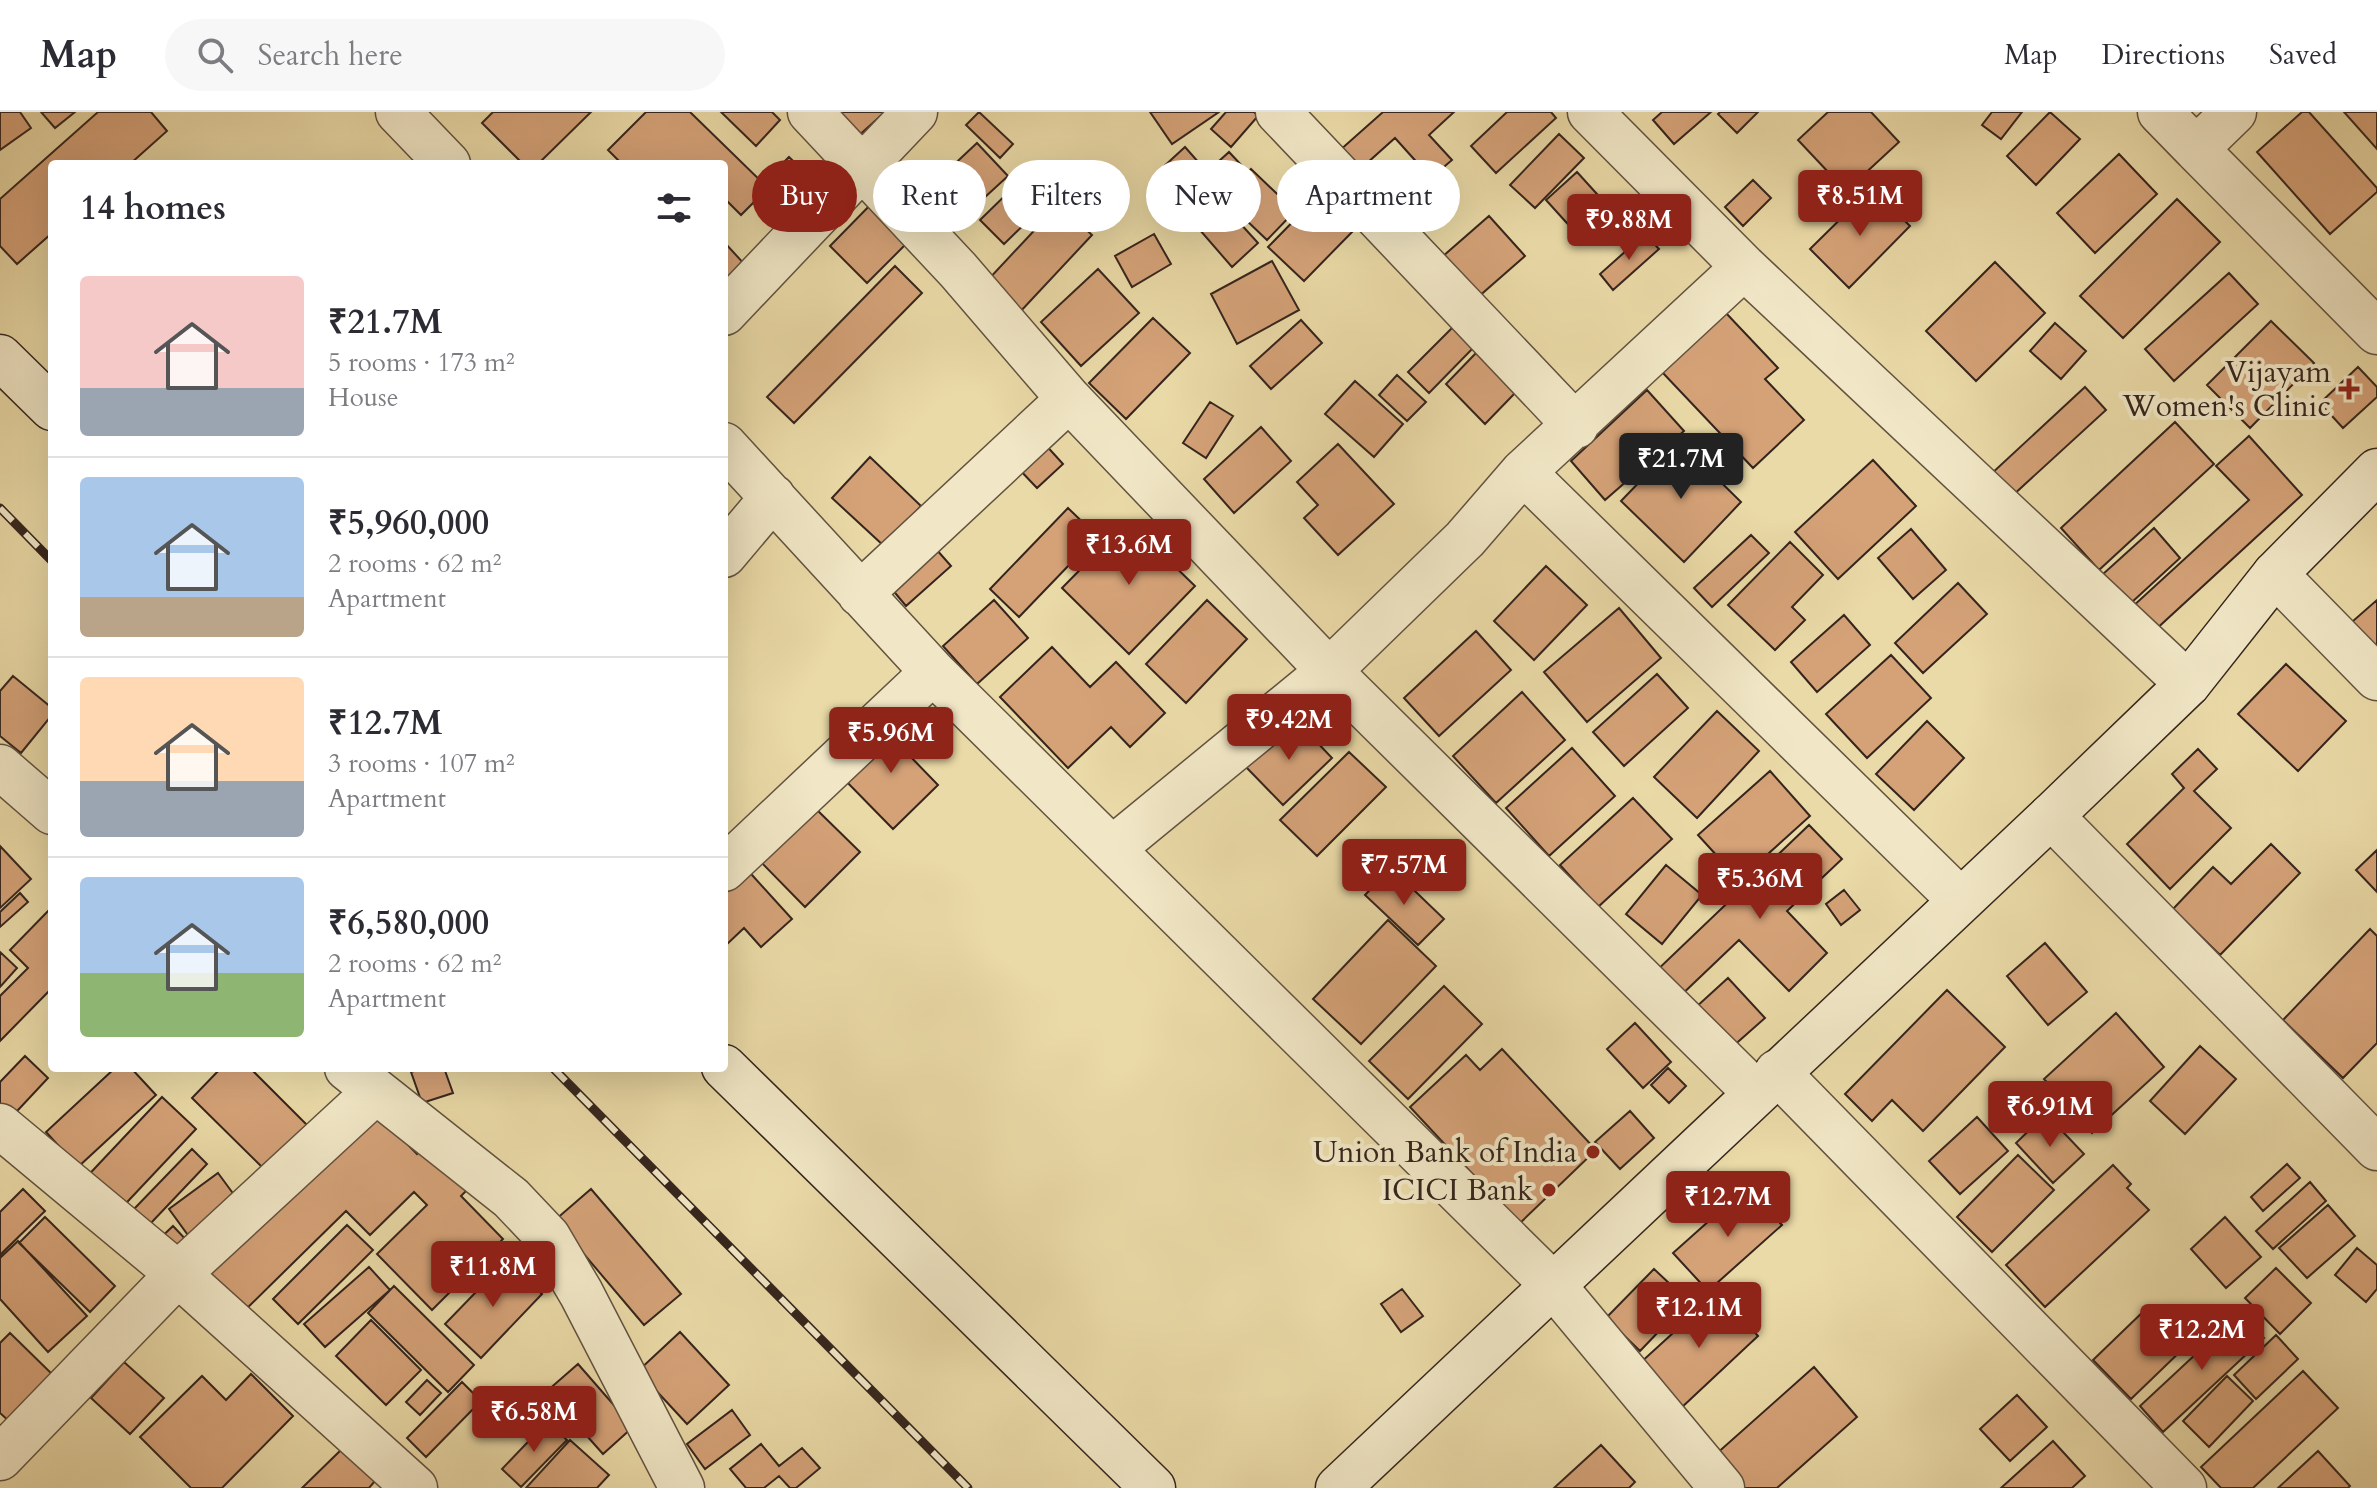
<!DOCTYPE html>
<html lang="en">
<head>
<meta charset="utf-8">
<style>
	body { margin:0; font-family:Cardo,serif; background:#f7f7f7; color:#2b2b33; height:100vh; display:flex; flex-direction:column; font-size:30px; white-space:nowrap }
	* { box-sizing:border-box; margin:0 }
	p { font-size:26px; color:#7c7c81 }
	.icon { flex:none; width:44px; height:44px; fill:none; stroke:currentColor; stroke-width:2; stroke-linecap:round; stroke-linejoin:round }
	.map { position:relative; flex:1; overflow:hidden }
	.details { position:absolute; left:48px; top:48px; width:680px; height:912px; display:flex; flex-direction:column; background:#fff; border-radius:8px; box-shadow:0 8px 32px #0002 }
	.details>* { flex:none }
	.hud { position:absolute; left:752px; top:48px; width:760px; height:72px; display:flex; gap:16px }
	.price { position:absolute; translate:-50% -68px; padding:0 18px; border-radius:8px; background:#8f2418; color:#fff; font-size:26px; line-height:52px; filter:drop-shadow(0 2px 4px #0008) }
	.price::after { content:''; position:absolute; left:50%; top:48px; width:24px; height:18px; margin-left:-12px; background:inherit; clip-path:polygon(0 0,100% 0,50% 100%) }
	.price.on { background:#222; color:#fff }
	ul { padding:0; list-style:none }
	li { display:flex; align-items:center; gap:24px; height:200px; padding:0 32px }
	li+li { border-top:2px solid #e1e1e2 }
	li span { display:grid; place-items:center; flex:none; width:224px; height:160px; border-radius:8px; color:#555 }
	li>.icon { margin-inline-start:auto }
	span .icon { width:96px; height:96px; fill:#fffc; stroke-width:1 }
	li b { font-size:34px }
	h2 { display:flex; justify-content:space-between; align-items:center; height:96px; padding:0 32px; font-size:34px }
	.chip { padding:0 28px; border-radius:36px; background:#fff; box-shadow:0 8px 32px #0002; font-size:28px; line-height:72px }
	.chip.on { background:#8f2418; color:#fff }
	header { display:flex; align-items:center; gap:48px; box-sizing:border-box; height:112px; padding:0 40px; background:#fff; border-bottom:2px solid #e1e1e2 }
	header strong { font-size:38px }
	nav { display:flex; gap:44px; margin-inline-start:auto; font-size:28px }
	.search { width:560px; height:72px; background:#f7f7f7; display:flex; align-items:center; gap:20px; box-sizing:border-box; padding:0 28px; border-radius:44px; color:#7c7c81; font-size:30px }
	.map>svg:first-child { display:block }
	.building { fill:#d5a278; stroke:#35251d; stroke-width:2 }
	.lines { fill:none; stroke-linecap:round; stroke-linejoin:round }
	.street-casing { stroke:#625240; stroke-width:47 }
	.secondary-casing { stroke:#35251d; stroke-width:47 }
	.street { stroke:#f1e7c6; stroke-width:44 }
	.secondary { stroke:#f1e7c6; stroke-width:44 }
	.rail-casing { stroke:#35251d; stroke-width:9 }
	.rail { stroke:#f1e7c6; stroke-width:6; stroke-dasharray:18; stroke-linecap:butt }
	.poi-dot { fill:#8f2418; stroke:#f1e7c6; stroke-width:3 }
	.labels { text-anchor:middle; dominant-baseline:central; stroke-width:8; stroke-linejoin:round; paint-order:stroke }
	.poi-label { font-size:30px; fill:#35251d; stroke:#f1e7c6; text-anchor:end }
</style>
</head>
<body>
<header>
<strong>Map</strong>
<div class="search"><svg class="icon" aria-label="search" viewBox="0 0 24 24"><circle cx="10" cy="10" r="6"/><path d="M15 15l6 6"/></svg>Search here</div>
<nav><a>Map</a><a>Directions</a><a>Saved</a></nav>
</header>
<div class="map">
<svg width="2377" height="1376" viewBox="0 0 2377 1376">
	<rect width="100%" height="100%" fill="#eadaa7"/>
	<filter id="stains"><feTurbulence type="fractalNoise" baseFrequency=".0025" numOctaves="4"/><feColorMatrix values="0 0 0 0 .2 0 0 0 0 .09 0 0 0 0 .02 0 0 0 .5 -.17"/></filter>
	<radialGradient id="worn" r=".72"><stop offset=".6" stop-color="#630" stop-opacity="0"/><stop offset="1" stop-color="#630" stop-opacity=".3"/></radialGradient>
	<path class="building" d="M0,0H20L31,16L0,38Z
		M41,0H75L55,16Z
		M98,0H151L167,19L130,52H52V121L17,152L0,134V87Z
		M493,0H591L538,52H523L482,11Z
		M646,0H690L768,76L741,103L724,86V52H622L608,38Z
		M721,0H772L780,8L756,34Z
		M832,0H885L856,26Z
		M979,0L1013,32L1000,46L966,13Z
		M1150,0H1219L1172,32Z
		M1226,0H1254L1258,4L1231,35L1211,17Z
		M1383,0H1454L1429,23L1452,48L1431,66L1395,26L1357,60L1339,39Z
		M1507,0H1551L1556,6L1496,61L1471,34Z
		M1662,0H1711L1674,32L1653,8Z
		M1720,0H1758L1737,21L1718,2Z
		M1828,0H1871L1899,30L1846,79L1798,28Z
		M1992,0H2022L2001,27L1982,13Z
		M2050,0L2080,27L2036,73L2007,44Z
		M2302,0H2309L2377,76V80L2330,122L2257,40Z
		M2344,0H2377V37Z
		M1559,22L1584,46L1535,96L1510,73Z
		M977,31L1008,64L960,108L930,75Z
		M1185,35L1207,60L1229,40L1244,56L1198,97L1161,57Z
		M2119,42L2157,82L2095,141L2057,101Z
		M789,45L814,69L791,91L767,67Z
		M1251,57L1295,99L1267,128L1223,86Z
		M1577,60L1616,103L1585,131L1546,88Z
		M1084,61L1115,91L1092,114L1061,84Z
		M1753,68L1771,86L1743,114L1725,95Z
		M1019,70L1043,94L1004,132L980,108Z
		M1872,76L1910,114L1849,176L1810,137Z
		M1319,83L1355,117L1304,169L1268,135Z
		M879,84L916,122L867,171L830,134Z
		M1218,87L1258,131L1232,155L1193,110Z
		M2177,87L2220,130L2123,226L2080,184Z
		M1059,92L1092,123L1019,201L986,170Z
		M1489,104L1525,144L1477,186L1442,145Z
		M1154,122L1171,152L1132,175L1115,144Z
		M1645,122L1659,137L1613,178L1600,162Z
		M724,130L747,155L724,172Z
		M1272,149L1299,198L1237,232L1211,182Z
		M1995,150L2045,201L1976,269L1926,219Z
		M895,154L922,181L794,311L767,285Z
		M1098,157L1139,201L1081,254L1041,210Z
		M2229,161L2258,192L2174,269L2145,237Z
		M1725,200L1778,256L1765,267L1804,308L1753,356L1662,260Z
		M1153,206L1190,241L1126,307L1089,271Z
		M1301,208L1322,231L1271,277L1250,254Z
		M2271,209L2314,251L2250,316L2207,273Z
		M1457,211L1477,232L1429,281L1408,260Z
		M2055,211L2086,239L2061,267L2030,239Z
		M1476,241L1516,280L1485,312L1446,272Z
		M2358,255L2377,275V285L2343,316L2320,291Z
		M1397,263L1426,290L1407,309L1379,283Z
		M1355,269L1403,312L1374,345L1325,302Z
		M2085,275L2106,298L2011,385L1990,363Z
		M1647,278L1684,319L1605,388L1571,349Z
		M1210,290L1233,304L1206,346L1183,331Z
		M2175,310L2214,352L2099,458L2061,416Z
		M1261,315L1291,349L1234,401L1204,367Z
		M2249,324L2302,383L2153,520L2131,496L2249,388L2216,354Z
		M1679,329L1741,390L1684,450L1621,389Z
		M1043,330L1063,352L1037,376L1017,355Z
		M1338,332L1394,392L1338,443L1304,406L1318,393L1297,370Z
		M870,345L921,394L884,434L832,386Z
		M1873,348L1916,394L1838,467L1795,420Z
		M1068,396L1097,424L1019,505L990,477Z
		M1128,409L1195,474L1129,542L1062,476Z
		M2154,416L2180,446L2119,502L2092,472Z
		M1911,417L1946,458L1913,487L1878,446Z
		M1751,423L1769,441L1712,495L1694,476Z
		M1790,430L1823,463L1792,495L1805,508L1775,538L1728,493Z
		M936,437L951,454L906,494L891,476Z
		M1546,454L1587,493L1534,548L1494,509Z
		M1958,471L1987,502L1923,561L1895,531Z
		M994,488L1028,526L977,572L943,534Z
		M1207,488L1247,527L1186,591L1146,552Z
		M2377,488V535L2345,516Z
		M1619,496L1661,546L1587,610L1544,560Z
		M1844,503L1870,533L1817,580L1791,550Z
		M1476,519L1511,558L1439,624L1404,586Z
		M1052,535L1090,575L1116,550L1165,601L1130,635L1111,615L1068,656L1000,585Z
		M1891,543L1931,586L1867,646L1826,602Z
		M2286,552L2346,609L2298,659L2238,602Z
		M1657,562L1688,596L1624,654L1593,620Z
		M13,564L52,596V603L21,641L0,624V579Z
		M1522,580L1565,628L1496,691L1453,644Z
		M1717,599L1759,639L1697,706L1654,665Z
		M900,604L921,624L905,639L938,673L893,717L840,663Z
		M1295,607L1332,646L1283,693L1245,654Z
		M1927,609L1964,646L1914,698L1876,662Z
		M1572,636L1615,684L1549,744L1506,696Z
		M2198,637L2217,657L2194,679L2231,716L2170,777L2127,732L2184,676L2172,662Z
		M1349,640L1386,675L1317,744L1280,708Z
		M1770,659L1810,704L1739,768L1698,723Z
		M1633,686L1672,727L1598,795L1560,753Z
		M813,694L860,740L805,795L759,748Z
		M1809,713L1842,747L1787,799L1827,841L1789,879L1739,828L1676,888L1652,863Z
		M2271,732L2300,761L2220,843L2173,797L2213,755L2231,772Z
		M0,734L31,767L0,796Z
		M2377,738V780L2356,758Z
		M743,753L792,807L761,835L744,816L724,835V771Z
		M1666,753L1702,783L1662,832L1626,802Z
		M1391,756L1444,807L1418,833L1365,783Z
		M1844,778L1860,798L1841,813L1826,792Z
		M20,781L28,790L0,815V800Z
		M52,795V876L0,929V884L28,856L10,838Z
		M1388,808L1436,854L1361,932L1313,887Z
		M2370,817L2377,824V931L2343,966L2283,908Z
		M2045,831L2087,880L2048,913L2007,864Z
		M0,840L17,856L0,875Z
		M1728,866L1765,906L1731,936L1695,896Z
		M1444,874L1482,912L1408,987L1369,949Z
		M1947,878L2005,935L1923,1019L1892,988L1872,1009L1845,982Z
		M2116,901L2164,955L2092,1021L2044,967Z
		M1635,911L1671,950L1643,976L1607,937Z
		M2200,934L2236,967L2185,1022L2150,989Z
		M1502,937L1596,1038L1519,1112L1410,995L1466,943L1480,958Z
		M25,944L48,966L4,1013L0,1009V970Z
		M115,956H131L156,983L78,1055L46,1020Z
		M221,956H250L312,1018L268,1061L192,986Z
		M423,956H444L453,981L422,991L411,960Z
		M1668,956L1686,974L1669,991L1651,973Z
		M162,985L196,1017L113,1105L79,1073Z
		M374,998L417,1042L426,1033L469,1076L461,1084L503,1127L432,1198L377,1142L427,1093L414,1080L370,1123L346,1099L239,1204L203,1168Z
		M1630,999L1654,1026L1620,1057L1595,1030Z
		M2046,1002L2084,1042L2053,1071L2016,1031Z
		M1977,1005L2008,1039L1960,1082L1929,1049Z
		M192,1037L207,1052L150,1112L134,1097Z
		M2018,1043L2054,1078L1992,1140L1957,1105Z
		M2287,1052L2300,1066L2263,1099L2251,1085Z
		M2113,1053L2131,1072L2127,1076L2149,1098L2045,1195L2006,1153Z
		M218,1061L243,1095L193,1130L169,1097Z
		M2310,1070L2326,1089L2273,1137L2256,1119Z
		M1747,1075L1782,1113L1708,1179L1673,1141Z
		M23,1077L45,1099L0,1143V1100Z
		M591,1077L681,1182L644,1213L555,1108Z
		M2328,1093L2355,1124L2307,1166L2279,1136Z
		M45,1105L115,1174L90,1200L19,1131Z
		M2225,1105L2261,1145L2226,1176L2191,1137Z
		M347,1113L373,1138L298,1212L273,1187Z
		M173,1114L191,1133H153Z
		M18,1129L87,1204L48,1240L0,1187V1146Z
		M2357,1136L2377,1153V1177L2366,1190L2335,1163Z
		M506,1149L542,1182L481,1246L445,1212Z
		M369,1155L390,1178L325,1235L304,1212Z
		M2276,1156L2311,1191L2280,1222L2245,1186Z
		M1654,1157L1688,1189L1640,1239L1606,1206Z
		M394,1174L474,1253L448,1280L368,1201Z
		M1402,1177L1423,1204L1401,1220L1381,1192Z
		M1718,1180L1758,1224L1680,1297L1639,1252Z
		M2148,1195L2186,1234L2131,1287L2093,1248Z
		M2240,1201L2264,1226L2163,1320L2140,1294Z
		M371,1208L421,1258L386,1293L336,1244Z
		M680,1220L729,1273L687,1312L638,1259Z
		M10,1221L54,1264L10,1310L0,1301V1231Z
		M2276,1223L2298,1247L2256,1287L2234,1263Z
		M124,1250L164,1286L130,1322L91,1286Z
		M578,1252L633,1315L603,1342L547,1279Z
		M1814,1255L1857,1305L1777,1376H1744L1715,1343Z
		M2303,1259L2338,1296L2253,1376H2221L2201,1355Z
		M251,1262L293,1304L222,1376H191L140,1325L202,1264L226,1288Z
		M2227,1264L2253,1289L2209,1335L2183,1309Z
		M427,1268L441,1281L420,1303L406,1290Z
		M462,1270L481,1289L426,1345L407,1326Z
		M2017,1283L2047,1315L2010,1349L1980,1317Z
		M732,1298L750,1323L705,1357L687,1332Z
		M547,1310L567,1328L521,1375L502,1357Z
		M570,1328L609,1363L597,1376H526Z
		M2053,1329L2085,1364L2072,1376H2001Z
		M761,1332L779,1354L802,1336L820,1356L796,1376H790L779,1364L764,1376H746L730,1357Z
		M1601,1333L1635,1370L1629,1376H1554Z
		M343,1336L375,1369L369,1376H302Z
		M2318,1339L2350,1374L2348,1376H2278Z"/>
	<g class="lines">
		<g class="street-casing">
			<path id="street" d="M398,0L448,52
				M810,0L958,158L1069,287L1329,559L1756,981
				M1278,0L1576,314
				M1590,0L1744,155L2188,572
				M2160,0L2196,37
				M2234,0L2196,37L2377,220
				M724,201L915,0
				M724,333L933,560L1553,1173L1722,1376
				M1523,360L1960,788
				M724,443L773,385
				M2275,462L2377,566
				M860,482L1069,287
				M0,655L52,700
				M2051,704L2377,1036
				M1112,737L1329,559L1465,427L1523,360L1744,155
				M724,757L933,560
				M347,956L511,1086L548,1125L581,1181L682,1376
				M1777,960L2184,1376
				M0,1014L178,1162L415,1376
				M0,1346L178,1162L375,980"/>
		</g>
		<g class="secondary-casing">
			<path id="secondary" d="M0,245L52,296
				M724,955L1153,1376
				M1338,1376L2051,704L2188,572L2275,462L2377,359"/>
		</g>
		<use href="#street" class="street"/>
		<use href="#secondary" class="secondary"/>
		<g class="rail-casing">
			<path id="rail" d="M0,396L52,449
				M553,956L968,1376"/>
		</g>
		<use href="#rail" class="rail"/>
	</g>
	<g class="poi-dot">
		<path d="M2345 265h8v8h8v8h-8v8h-8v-8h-8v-8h8z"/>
		<circle cx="1593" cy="1040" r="8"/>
		<circle cx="1549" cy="1078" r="8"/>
	</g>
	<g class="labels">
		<g class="poi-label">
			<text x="2331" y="260">Vijayam<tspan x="2331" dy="34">Women's Clinic</tspan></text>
			<text x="1577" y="1040">Union Bank of India</text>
			<text x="1533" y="1078">ICICI Bank</text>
		</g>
	</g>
	<rect width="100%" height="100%" filter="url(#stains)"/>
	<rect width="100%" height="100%" fill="url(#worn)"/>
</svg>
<b class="price" style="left:1860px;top:126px">₹8.51M</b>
<b class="price" style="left:1629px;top:150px">₹9.88M</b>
<b class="price on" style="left:1681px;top:389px">₹21.7M</b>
<b class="price" style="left:1129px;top:475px">₹13.6M</b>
<b class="price" style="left:1289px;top:650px">₹9.42M</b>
<b class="price" style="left:891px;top:663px">₹5.96M</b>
<b class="price" style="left:1404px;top:795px">₹7.57M</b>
<b class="price" style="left:1760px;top:809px">₹5.36M</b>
<b class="price" style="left:2050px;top:1037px">₹6.91M</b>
<b class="price" style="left:1728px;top:1127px">₹12.7M</b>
<b class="price" style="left:493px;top:1197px">₹11.8M</b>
<b class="price" style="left:1699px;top:1238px">₹12.1M</b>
<b class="price" style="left:2202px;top:1260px">₹12.2M</b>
<b class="price" style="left:534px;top:1342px">₹6.58M</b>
<div class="hud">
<a class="chip on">Buy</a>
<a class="chip">Rent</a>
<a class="chip">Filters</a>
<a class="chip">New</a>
<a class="chip">Apartment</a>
</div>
<section class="details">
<h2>14 homes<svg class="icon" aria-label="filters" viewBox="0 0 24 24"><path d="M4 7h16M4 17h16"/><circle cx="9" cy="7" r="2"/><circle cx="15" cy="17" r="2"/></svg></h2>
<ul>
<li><span style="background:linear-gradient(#f6c9c9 70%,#9aa5b1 0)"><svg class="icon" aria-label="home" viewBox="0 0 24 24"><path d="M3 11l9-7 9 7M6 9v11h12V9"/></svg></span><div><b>₹21.7M</b><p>5 rooms · 173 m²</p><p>House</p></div></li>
<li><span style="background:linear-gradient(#a9c7e8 75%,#b9a48a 0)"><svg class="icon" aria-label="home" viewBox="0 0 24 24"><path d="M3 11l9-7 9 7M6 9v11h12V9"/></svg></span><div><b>₹5,960,000</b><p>2 rooms · 62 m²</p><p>Apartment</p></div></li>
<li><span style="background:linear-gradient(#ffd9b3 65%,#9aa5b1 0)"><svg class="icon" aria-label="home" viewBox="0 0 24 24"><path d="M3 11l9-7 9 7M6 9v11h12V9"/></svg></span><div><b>₹12.7M</b><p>3 rooms · 107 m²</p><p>Apartment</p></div></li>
<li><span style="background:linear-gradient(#a9c7e8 60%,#8fb573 0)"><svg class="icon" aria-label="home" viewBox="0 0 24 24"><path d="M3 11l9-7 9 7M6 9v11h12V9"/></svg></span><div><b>₹6,580,000</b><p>2 rooms · 62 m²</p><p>Apartment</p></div></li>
</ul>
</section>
</div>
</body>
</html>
